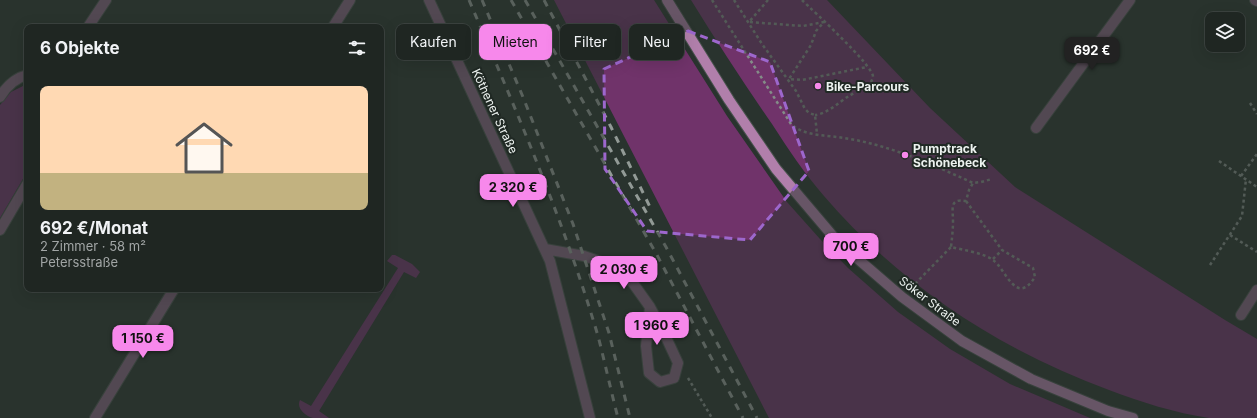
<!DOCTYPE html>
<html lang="de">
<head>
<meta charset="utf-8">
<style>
	body { margin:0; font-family:Inter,sans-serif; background:#272e2a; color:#f1f3f6; height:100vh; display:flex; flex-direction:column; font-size:15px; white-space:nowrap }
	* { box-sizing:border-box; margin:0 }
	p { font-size:13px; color:#a1a5a5 }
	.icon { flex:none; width:22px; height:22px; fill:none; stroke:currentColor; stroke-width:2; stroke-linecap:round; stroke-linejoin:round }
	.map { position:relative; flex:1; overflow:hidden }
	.panel { position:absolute; left:24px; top:24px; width:360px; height:268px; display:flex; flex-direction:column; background:#1f2622; border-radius:8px; box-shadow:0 4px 16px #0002,0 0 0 1px #3c4340 }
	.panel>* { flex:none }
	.top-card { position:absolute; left:396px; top:24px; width:380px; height:36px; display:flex; gap:8px }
	.controls { position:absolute; left:1205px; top:12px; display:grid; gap:8px }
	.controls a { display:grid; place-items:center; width:40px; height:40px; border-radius:8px; background:#1f2622; box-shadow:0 4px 16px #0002,0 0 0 1px #3c4340; font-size:20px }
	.price { position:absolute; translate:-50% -34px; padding:0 9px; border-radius:8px; background:#f788eb; color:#111; font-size:13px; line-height:26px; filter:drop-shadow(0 1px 2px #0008) }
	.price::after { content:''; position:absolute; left:50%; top:24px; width:12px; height:9px; margin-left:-6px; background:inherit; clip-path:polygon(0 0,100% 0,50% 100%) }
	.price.selected { background:#222; color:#fff }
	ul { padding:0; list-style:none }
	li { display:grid; align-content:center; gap:8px; height:212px; padding:0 16px }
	li span { display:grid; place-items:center; height:124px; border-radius:8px; color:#555 }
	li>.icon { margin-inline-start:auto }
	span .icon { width:72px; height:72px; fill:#fffc; stroke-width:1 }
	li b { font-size:17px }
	h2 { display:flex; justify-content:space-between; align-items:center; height:48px; padding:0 16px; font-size:17px }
	.chip { padding:0 14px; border-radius:8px; background:#1f2622; box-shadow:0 4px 16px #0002,0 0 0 1px #3c4340; font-size:14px; line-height:36px }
	.chip.selected { background:#f788eb; color:#111 }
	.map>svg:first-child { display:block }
	.green { fill:#70336a }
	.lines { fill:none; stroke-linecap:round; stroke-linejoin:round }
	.street-casing { stroke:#48524d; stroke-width:12 }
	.secondary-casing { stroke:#48524d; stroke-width:12 }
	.path { stroke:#848c88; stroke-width:2.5; stroke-dasharray:3 3; stroke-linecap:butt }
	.street { stroke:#83637e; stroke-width:10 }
	.secondary { stroke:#b17fab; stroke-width:10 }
	.rail { stroke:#929a96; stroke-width:3; stroke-dasharray:7 7; stroke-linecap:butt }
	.marked { fill:none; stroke:#9d67cd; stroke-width:3; stroke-dasharray:8 5; stroke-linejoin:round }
	.poi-dot { fill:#f788eb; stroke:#202924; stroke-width:1.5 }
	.labels { text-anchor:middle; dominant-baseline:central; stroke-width:4; stroke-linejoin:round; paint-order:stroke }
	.poi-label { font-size:12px; font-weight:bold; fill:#ecf2ef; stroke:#202924; text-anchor:start }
	.street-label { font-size:12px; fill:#ecf2ef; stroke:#202924 }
</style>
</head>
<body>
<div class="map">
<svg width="1257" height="418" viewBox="0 0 1257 418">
	<rect width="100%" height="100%" fill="#29332e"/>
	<path class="green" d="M554,0H654L727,116L787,202L820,239L848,268L898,312L950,349L1010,384L1090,418H769Z
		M691,0H827L930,108L1015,187L1225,320L1257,339V418C1241,418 1224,418 1209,418C1175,413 1141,402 1109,390C1000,350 900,285 824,196C805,174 788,149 772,124C744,84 717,42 691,0Z
		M23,86H27V172L0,218V105L11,92Z
		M392,255H395L412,264L420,272L416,278L404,272L319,411L329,418C325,418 318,418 313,418C305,416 296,408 300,400L311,406L398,268L387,261Z"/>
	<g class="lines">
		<g class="street-casing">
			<path id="street" d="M429,0L550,261L590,418
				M1255,0L1257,1
				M88,27L106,0
				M333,27L350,0
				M0,97C6,87 15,78 27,75
				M1036,128L1130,0
				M0,230L27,184
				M545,249L584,256L607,264L630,279L650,307L664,333L678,363L674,378L660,382L649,373L646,346L650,307
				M1241,315L1257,290
				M95,418L174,289"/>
		</g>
		<g class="secondary-casing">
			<path id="secondary" d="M667,0L729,100L776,169L837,241L902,297L962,341L1031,379L1108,411L1133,418"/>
		</g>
		<path class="path" d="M712,0L791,124C803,135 821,135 837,137C885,143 929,163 973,183L981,182L992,179
			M734,0L762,44L796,91L805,109L809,113L815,115L817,134
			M768,0L749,22L803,26L824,22L816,31L811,45L789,79L802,80L867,67
			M802,0C813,11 874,66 873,77C871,87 857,91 849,96C839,102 827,114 815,115
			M1250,103L1257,114
			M1219,161L1257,187
			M1241,176L1257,154
			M966,201L1002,250L1033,268L1035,277C1016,307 1006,269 993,260C984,253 963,250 951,247C952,238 953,230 953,221C953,209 949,198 966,201L969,190L973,183
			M1230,235L1257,252
			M993,259L1002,250
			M1210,265L1242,216L1246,179
			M911,288L951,247
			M688,378L712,418"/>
		<use href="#street" class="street"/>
		<use href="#secondary" class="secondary"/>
		<path class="rail" d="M469,0C516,110 564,221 598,336C605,363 611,391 618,418
			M482,0L523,97L573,224L609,333L630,418
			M511,0L657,255L743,418
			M525,0L666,247L757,418
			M544,0L611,127L650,207"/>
	</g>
	<path d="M0 0H1257V418H0ZM688,31L770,62L809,171L750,240L647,231L605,169L604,69Z" fill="#29332e" fill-opacity=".55" fill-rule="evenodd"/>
	<path class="marked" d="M688,31L770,62L809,171L750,240L647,231L605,169L604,69Z"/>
	<g class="poi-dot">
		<circle cx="818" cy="86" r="4"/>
		<circle cx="905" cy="155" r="4"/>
	</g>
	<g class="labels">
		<g class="poi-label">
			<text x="826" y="86">Bike-Parcours</text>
			<text x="913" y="148">Pumptrack<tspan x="913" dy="14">Schönebeck</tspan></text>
		</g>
		<g class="street-label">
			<text transform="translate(495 111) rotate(65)">Köthener Straße</text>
			<text transform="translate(930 301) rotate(37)">Söker Straße</text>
		</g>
	</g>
</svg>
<div class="controls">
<a><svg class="icon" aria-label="layers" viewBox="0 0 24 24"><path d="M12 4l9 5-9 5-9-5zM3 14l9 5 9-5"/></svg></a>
</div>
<b class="price selected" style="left:1092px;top:71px">692 €</b>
<b class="price" style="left:513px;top:208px">2 320 €</b>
<b class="price" style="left:851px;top:267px">700 €</b>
<b class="price" style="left:624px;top:290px">2 030 €</b>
<b class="price" style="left:657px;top:346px">1 960 €</b>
<b class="price" style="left:143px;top:359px">1 150 €</b>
<div class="top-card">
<a class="chip">Kaufen</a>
<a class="chip selected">Mieten</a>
<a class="chip">Filter</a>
<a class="chip">Neu</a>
</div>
<section class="panel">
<h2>6 Objekte<svg class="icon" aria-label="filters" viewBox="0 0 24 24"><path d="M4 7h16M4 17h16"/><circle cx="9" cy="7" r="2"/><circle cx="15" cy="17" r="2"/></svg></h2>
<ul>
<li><span style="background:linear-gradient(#ffd9b3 70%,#c2b280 0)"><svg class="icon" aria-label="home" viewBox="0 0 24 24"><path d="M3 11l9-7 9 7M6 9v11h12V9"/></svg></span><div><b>692 €/Monat</b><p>2 Zimmer · 58 m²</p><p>Petersstraße</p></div></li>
</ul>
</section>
</div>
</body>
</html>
